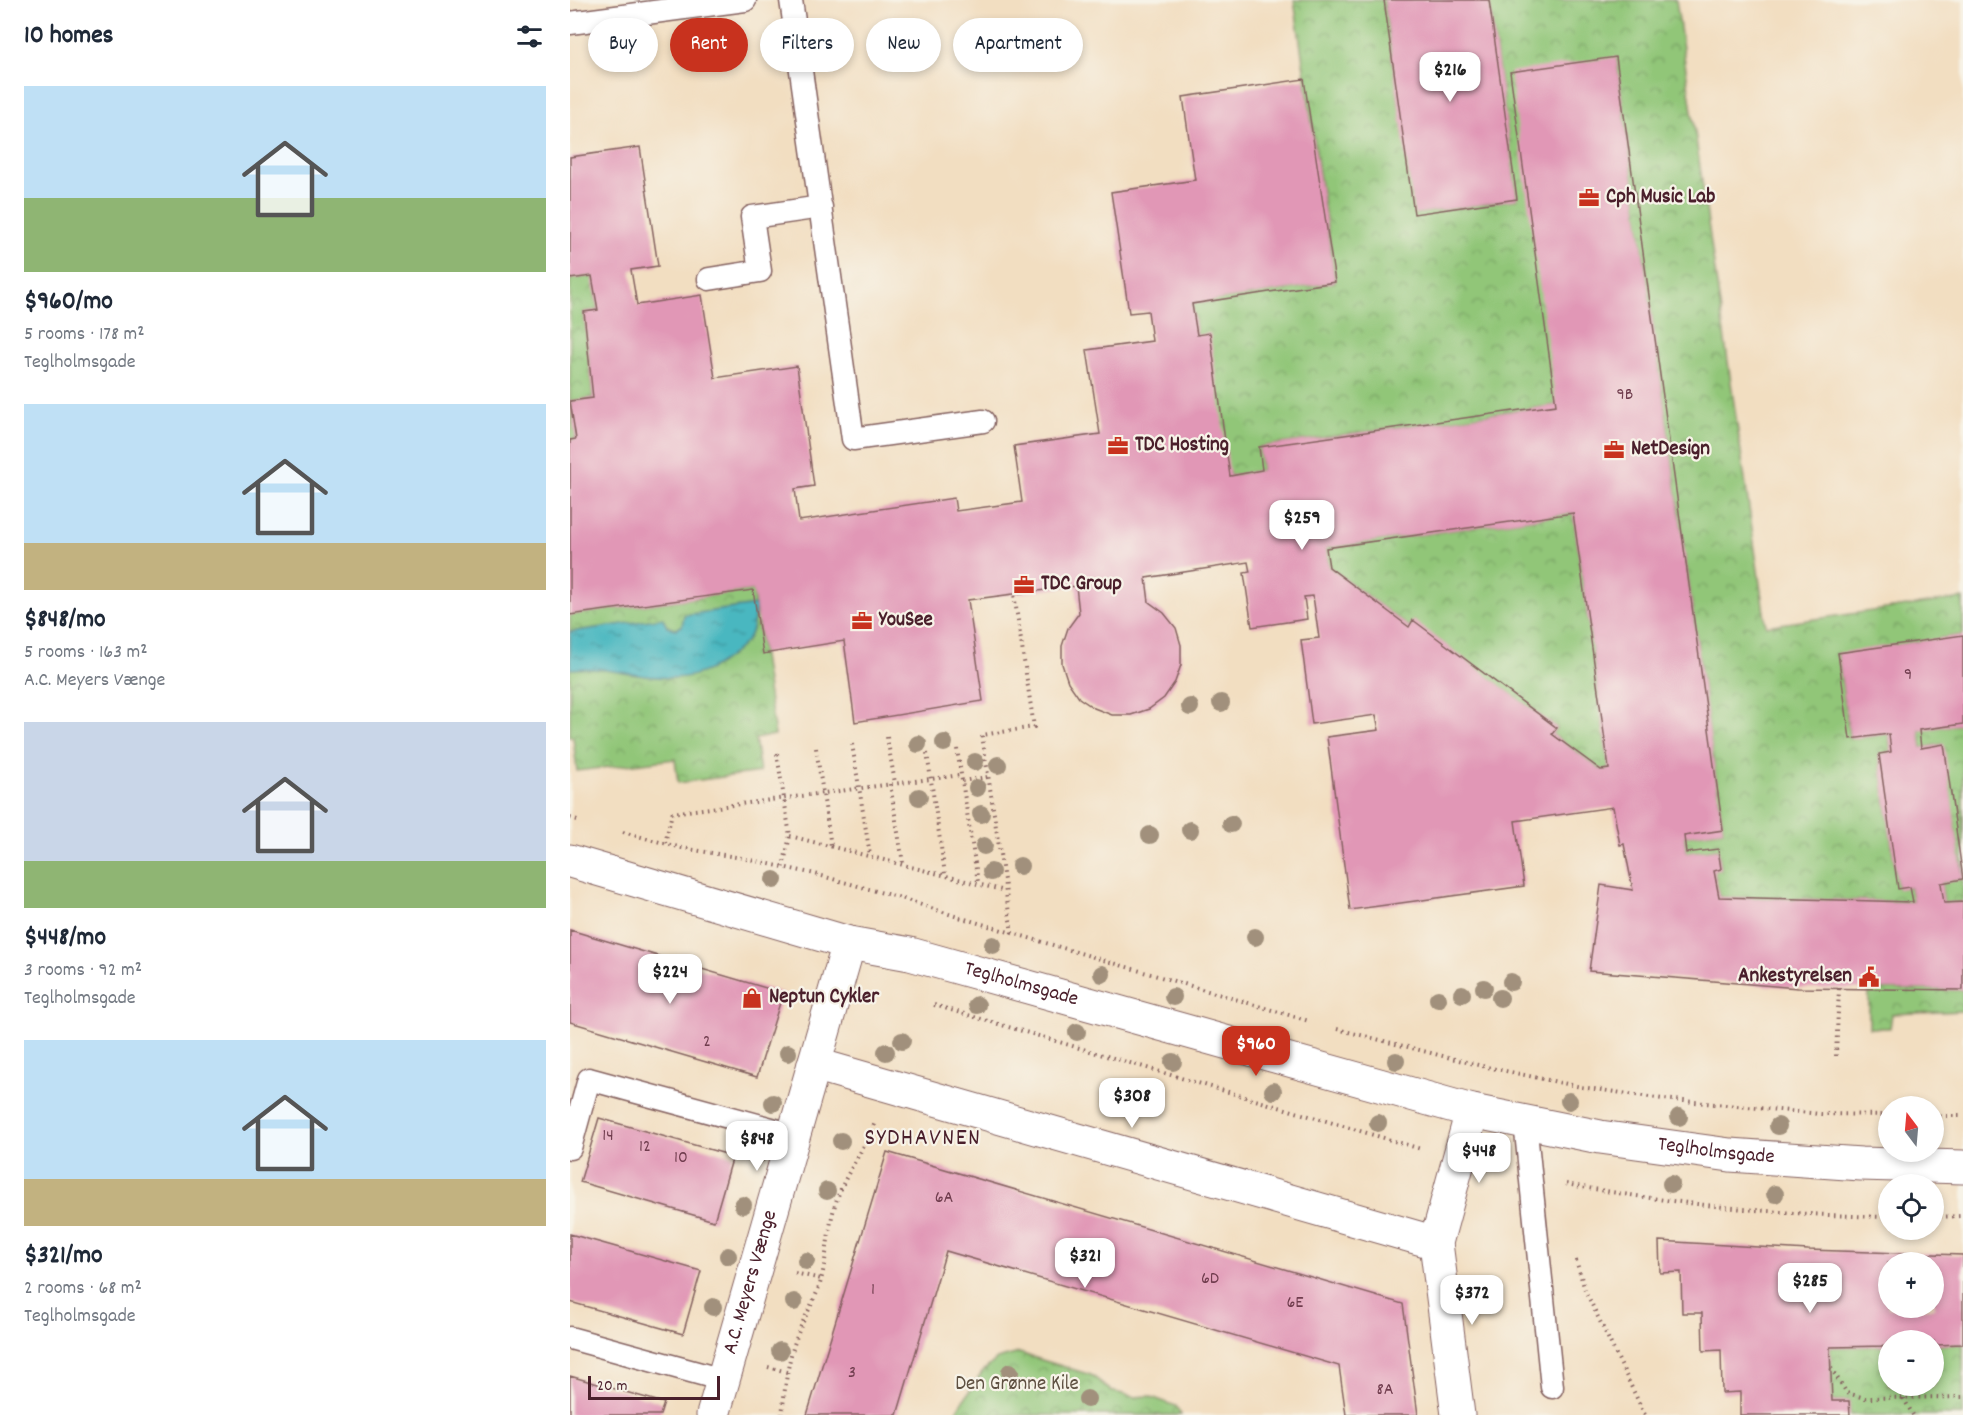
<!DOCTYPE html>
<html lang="en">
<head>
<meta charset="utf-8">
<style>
	body { margin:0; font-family:Dekko,sans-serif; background:#f6f6f7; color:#1f2937; height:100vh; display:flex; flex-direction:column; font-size:22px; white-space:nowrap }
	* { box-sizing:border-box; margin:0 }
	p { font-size:20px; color:#747a83 }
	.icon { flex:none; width:33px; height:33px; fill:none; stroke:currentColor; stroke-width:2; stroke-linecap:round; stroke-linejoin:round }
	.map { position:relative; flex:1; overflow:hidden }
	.panel { display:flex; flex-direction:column; background:#fff; width:570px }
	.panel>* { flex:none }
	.guide { position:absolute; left:18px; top:18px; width:570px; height:54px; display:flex; gap:12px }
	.needle { width:39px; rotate:344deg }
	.tools { position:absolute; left:1308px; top:1096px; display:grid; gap:12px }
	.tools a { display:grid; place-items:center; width:66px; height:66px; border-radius:50%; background:#fff; box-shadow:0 3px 9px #0003; font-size:30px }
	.scale { position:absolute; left:18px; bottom:15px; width:132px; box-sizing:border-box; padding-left:6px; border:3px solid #4a1f2b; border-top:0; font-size:16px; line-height:21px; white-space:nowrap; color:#4a1f2b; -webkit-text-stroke:4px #f7f3e8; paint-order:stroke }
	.price { position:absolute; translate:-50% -51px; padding:0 14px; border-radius:12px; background:#fff; color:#222; font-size:20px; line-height:39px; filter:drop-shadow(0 2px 3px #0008) }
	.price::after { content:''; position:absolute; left:50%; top:36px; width:18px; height:14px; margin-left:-9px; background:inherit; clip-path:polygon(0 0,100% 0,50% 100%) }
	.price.active { background:#c8321e; color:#fff }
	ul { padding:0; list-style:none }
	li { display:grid; align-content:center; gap:12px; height:318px; padding:0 24px }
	li span { display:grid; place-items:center; height:186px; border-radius:0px; color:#555 }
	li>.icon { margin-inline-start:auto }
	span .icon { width:108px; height:108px; fill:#fffc; stroke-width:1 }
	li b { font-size:26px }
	h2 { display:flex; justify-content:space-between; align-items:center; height:72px; padding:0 24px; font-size:26px }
	.pill { padding:0 21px; border-radius:27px; background:#fff; box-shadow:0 3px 9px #0003; font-size:21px; line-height:54px }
	.pill.active { background:#c8321e; color:#fff }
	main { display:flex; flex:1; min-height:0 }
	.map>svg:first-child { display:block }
	.park { fill:url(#park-crowns); stroke:#6e7252; stroke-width:1.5 }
	.water { fill:url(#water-ripples); stroke:#496b76; stroke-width:1.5 }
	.building { fill:#e197b6; fill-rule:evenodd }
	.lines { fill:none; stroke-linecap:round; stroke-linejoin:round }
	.service-casing { stroke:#856260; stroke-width:25 }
	.minor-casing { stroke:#856260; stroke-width:35 }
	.tertiary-casing { stroke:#856260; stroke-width:35 }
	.path { stroke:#856260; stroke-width:4; stroke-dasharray:1.5 4.5; stroke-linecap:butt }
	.service { stroke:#fff; stroke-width:22 }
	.minor { stroke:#fff; stroke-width:33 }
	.tertiary { stroke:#fff; stroke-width:33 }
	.tree { fill:#a1907b }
	.labels { text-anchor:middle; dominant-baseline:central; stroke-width:4.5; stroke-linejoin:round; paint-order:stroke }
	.number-label { font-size:18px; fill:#703d4e }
	.poi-label { font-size:21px; font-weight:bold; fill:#4a1f2b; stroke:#f7f3e8; text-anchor:start }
	.street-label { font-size:21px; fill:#4a1f2b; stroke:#f7f3e8 }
	.park-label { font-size:21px; fill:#5f5142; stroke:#f7f3e8 }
	.quarter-label { font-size:24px; letter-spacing:1.5px; fill:#4a1f2b; stroke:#f7f3e8 }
</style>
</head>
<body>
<main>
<section class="panel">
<h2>10 homes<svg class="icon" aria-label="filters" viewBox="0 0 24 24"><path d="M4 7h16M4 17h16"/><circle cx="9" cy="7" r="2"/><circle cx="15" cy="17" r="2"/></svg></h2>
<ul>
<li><span style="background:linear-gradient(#bfe0f5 60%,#8fb573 0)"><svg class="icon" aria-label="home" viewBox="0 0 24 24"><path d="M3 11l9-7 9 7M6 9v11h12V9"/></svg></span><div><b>$960/mo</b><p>5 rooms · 178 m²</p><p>Teglholmsgade</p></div></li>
<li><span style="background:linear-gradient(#bfe0f5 75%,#c2b280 0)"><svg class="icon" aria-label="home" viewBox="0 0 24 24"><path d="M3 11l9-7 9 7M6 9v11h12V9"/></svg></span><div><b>$848/mo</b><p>5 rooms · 163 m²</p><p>A.C. Meyers Vænge</p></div></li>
<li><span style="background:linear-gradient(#c9d6e8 75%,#8fb573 0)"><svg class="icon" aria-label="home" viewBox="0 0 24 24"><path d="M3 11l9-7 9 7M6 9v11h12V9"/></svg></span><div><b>$448/mo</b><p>3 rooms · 92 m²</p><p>Teglholmsgade</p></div></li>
<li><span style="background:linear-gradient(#bfe0f5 75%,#c2b280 0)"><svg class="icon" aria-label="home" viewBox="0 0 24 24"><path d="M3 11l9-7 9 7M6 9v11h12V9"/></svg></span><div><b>$321/mo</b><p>2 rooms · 68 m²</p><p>Teglholmsgade</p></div></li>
</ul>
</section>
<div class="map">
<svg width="1393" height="1415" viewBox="0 0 1393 1415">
	<defs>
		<pattern id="park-crowns" width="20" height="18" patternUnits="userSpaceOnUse" patternTransform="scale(1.5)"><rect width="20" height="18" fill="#91c678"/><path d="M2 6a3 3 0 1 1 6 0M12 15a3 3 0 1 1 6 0" fill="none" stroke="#78a063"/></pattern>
		<pattern id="water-ripples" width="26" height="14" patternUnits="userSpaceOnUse" patternTransform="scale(1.5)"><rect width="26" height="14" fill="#48b7c0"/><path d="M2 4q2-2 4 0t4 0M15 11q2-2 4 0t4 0" fill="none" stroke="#3e949c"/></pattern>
	</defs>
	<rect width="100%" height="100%" fill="#f7f3e8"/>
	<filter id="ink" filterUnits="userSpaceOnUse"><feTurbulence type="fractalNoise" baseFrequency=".0167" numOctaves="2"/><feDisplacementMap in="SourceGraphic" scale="12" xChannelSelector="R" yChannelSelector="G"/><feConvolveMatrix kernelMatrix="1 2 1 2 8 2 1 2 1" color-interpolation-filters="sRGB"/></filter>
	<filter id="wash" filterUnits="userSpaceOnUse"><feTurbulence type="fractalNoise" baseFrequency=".008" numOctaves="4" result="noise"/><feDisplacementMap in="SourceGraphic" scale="24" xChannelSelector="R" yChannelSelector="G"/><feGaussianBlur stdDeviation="1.35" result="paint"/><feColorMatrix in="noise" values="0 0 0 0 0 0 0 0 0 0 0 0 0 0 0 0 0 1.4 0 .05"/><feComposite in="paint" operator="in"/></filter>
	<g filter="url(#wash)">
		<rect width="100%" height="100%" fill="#f2dec1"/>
		<path class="park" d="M724,0H814L845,214L947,199L919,0H1106L1196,626L1393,598V635L1268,654L1280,739L1319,734L1321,752L1309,754L1328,888L1340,887L1343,902L1149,897L1144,871L1151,869L1148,849L1116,853L1114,836L1153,830L1046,57L986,405L689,447L692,470L660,476L627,335L622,304L765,282Z
			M22,276L28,310L14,312L23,398L1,401L6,439L0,440V279Z
			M1003,513L1039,769L1031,770L982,734L987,728L843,621L839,627L759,567L756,548Z
			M183,590L205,735L185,739L190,772L108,783L105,759L7,771L3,737H0V615Z
			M1393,724V902L1374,903L1371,883L1393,879L1373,744L1352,748L1349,730Z
			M1299,989L1393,990V1011L1322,1014L1320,1028H1299Z
			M1393,1344V1415H1280L1279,1401H1262L1260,1347L1318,1346V1386H1364V1345Z
			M449,1353L521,1375L542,1391L563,1397L579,1396L606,1406L611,1415H384L412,1372L427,1359Z"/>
		<path class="water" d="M186,605C184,614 184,628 179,637C175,645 164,653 156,659C107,698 54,664 0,669V632L93,618L97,627L106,629L112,626L114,615Z"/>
		<g id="blocks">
			<path class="building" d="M814,0H919L947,199L844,214Z
				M1046,57L1153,830L1114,836L1116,853L1148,849L1151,869L1144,871L1149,897L1343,902L1340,887L1328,889L1309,754L1321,752L1319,734L1280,739L1268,653L1393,635V724L1349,730L1351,748L1374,744L1393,879L1371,883L1374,903L1393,902V990L1228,988L1019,971L1031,885L1063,890L1054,844L1050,845L1043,807L945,821L954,886L780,910L757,737L809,730L806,715L742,724L731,640L749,638L743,596L734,597L737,619L682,627L674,573L680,572L678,562L576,578L579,602L594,613L606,628L611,645V665L605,682L594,698L579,709L561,715H542L524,708L509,698L498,682L492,664V646L498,628L509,613L506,586L398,600L413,701L285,722L274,641L193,654L183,590L0,615V440L6,439L0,401L23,398L14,312L28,310L22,276L0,279V157L70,147L88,266L61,270L67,305L132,295L145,378L227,366L244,486L225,489L229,521L384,498L386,511L452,502L444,446L530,434L517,350L582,341L578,311L559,313L541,192L625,180L613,97L734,79L765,282L622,304L627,335L640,333L660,476L692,470L689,447L986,405L940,72ZM1003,513L1039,769L1031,770L982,734L987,728L843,620L839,627L759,567L756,548Z
				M0,930L213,993L187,1077L0,1022Z
				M29,1118L163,1156L144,1221L10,1182Z
				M317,1152L833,1304L848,1415H776L769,1366L376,1251L327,1415H237Z
				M0,1234L131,1271L113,1334L0,1302Z
				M1089,1241L1238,1250L1393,1255V1344L1364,1345V1341H1318V1346L1260,1347L1262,1401H1279L1280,1415H1170V1392L1152,1393L1151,1350L1133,1351L1132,1313H1112L1111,1272L1090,1273ZM1318,1263H1364V1308H1318Z
				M0,1376L94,1403L90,1415H0Z"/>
		</g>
	</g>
	<g filter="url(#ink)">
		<use href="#blocks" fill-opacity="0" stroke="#856260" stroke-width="1.5"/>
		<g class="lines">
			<g class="service-casing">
				<path id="service" d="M221,0L283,439L413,421
					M0,23L175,0
					M139,279L190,271L182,217L251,207
					M955,1122L982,1387
					M0,1148L19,1079L224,1135
					M0,1338L153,1380"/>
			</g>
			<g class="minor-casing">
				<g id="minor">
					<path d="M244,1064L866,1243"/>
					<path id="s1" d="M143,1415L279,943"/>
					<path d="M888,1415L866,1243L902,1111"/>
				</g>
			</g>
			<g class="tertiary-casing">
				<g id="tertiary">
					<path id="s2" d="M0,861L279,943L340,954L902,1111L1030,1137L1160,1155L1291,1164L1393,1167"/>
				</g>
			</g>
			<path class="path" d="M317,737L325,783
				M282,744L300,855
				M246,748L261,846
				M387,749L408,882
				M357,753L375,874
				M207,754L220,836L213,867
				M392,781L418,777
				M320,784L333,863
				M0,818L8,820
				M53,832L112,848L172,858L245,874L331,898L385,916L739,1021
				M220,836L435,891
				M95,843L102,813L391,775
				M442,933L412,735L464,727L444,594
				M364,1005L851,1149
				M767,1029L912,1066L1011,1087L1093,1099L1251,1114L1318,1115
				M1266,1056L1269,988
				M1364,1116H1393
				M996,1184C1102,1204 1210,1215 1318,1217
				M1364,1217L1393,1216
				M1006,1260L1015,1290L1075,1415
				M225,1273L251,1279
				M198,1367L217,1372
				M1261,1368L1277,1393L1295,1398L1393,1397
				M1334,1386V1399L1343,1415
				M212,1415C215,1389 217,1363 226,1339C232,1320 244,1303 250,1284C258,1256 257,1227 267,1199C276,1172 295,1149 305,1122"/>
			<use href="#service" class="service"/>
			<use href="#minor" class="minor"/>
			<use href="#tertiary" class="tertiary"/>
		</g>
		<g class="tree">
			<circle cx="651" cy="703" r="9"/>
			<circle cx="620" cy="707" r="9"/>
			<circle cx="374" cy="743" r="9"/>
			<circle cx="348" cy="744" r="9"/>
			<circle cx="405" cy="762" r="9"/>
			<circle cx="428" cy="765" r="9"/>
			<circle cx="407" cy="788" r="9"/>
			<circle cx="349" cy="797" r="9"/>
			<circle cx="411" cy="814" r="9"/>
			<circle cx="661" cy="824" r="9"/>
			<circle cx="620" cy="830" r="9"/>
			<circle cx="580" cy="835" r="9"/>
			<circle cx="414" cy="846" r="9"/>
			<circle cx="450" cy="866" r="9"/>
			<circle cx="421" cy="872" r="9"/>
			<circle cx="204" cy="880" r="9"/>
			<circle cx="685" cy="937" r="9"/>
			<circle cx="423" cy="945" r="9"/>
			<circle cx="532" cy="974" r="9"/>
			<circle cx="941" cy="982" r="9"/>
			<circle cx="914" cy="988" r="9"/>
			<circle cx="892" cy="994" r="9"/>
			<circle cx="603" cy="997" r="9"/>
			<circle cx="930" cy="998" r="9"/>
			<circle cx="868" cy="999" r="9"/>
			<circle cx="407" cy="1005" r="9"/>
			<circle cx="507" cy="1032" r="9"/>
			<circle cx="332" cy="1041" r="9"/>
			<circle cx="316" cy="1052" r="9"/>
			<circle cx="218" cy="1053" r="9"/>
			<circle cx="826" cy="1061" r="9"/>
			<circle cx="603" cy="1062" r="9"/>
			<circle cx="703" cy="1091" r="9"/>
			<circle cx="999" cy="1101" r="9"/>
			<circle cx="203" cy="1103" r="9"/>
			<circle cx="1109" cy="1117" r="9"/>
			<circle cx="808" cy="1123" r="9"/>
			<circle cx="1208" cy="1126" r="9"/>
			<circle cx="271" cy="1141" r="9"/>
			<circle cx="188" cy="1155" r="9"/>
			<circle cx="1101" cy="1184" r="9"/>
			<circle cx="257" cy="1191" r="9"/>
			<circle cx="1205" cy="1194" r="9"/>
			<circle cx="173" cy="1205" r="9"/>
			<circle cx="158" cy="1256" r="9"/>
			<circle cx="236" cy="1261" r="9"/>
			<circle cx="224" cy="1302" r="9"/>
			<circle cx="143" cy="1307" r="9"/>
			<circle cx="210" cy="1351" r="9"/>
			<circle cx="440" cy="1372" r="9"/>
			<circle cx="517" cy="1399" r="9"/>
		</g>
	</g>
	<defs>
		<g id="office-bare" transform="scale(1.62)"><path d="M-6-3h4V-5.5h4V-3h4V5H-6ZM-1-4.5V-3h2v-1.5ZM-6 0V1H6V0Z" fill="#c8321e" stroke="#f7f3e8" stroke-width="2.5" paint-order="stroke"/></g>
		<g id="civic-bare" transform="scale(1.62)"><path d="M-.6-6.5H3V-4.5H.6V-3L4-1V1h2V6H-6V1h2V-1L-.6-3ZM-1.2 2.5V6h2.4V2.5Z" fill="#c8321e" stroke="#f7f3e8" stroke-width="2.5" paint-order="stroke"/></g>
		<g id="shop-bare" transform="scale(1.62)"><path d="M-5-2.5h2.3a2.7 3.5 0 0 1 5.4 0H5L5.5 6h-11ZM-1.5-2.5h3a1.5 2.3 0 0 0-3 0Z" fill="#c8321e" stroke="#f7f3e8" stroke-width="2.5" paint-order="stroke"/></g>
	</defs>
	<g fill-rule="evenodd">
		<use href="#office-bare" x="1019" y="198"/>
		<use href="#office-bare" x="548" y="446"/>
		<use href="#office-bare" x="1044" y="450"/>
		<use href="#office-bare" x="454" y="585"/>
		<use href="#office-bare" x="292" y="621"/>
		<use href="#civic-bare" x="1299" y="977"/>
		<use href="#shop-bare" x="182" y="998"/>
	</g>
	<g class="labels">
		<g class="number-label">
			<text x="1055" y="395">9B</text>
			<text x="1338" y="675">9</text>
			<text x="137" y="1042">2</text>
			<text x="38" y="1136">14</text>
			<text x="75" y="1147">12</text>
			<text x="111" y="1158">10</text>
			<text x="374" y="1198">6A</text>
			<text x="640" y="1279">6D</text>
			<text x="303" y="1290">1</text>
			<text x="725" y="1303">6E</text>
			<text x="282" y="1373">3</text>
			<text x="815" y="1390">8A</text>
		</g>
		<g class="poi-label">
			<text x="1036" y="198">Cph Music Lab</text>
			<text x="565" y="446">TDC Hosting</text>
			<text x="1061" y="450">NetDesign</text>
			<text x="471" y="585">TDC Group</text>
			<text x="309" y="621">YouSee</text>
			<text x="1282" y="977" text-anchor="end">Ankestyrelsen</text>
			<text x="199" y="998">Neptun Cykler</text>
		</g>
		<g class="street-label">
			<text stroke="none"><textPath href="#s2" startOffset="468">Teglholmsgade</textPath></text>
			<text stroke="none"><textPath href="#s2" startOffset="1184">Teglholmsgade</textPath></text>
			<text stroke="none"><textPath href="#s1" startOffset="138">A.C. Meyers Vænge</textPath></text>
		</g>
		<g class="park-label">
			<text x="447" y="1385">Den Grønne Kile</text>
		</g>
		<g class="quarter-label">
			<text x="353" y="1139">SYDHAVNEN</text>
		</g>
	</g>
</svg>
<div class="tools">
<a><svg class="needle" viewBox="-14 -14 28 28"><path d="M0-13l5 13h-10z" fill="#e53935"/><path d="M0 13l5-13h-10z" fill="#747a83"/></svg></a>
<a><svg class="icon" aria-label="locate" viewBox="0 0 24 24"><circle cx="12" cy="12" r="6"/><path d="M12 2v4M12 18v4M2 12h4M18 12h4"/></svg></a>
<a>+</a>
<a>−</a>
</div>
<div class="scale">20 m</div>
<b class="price" style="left:880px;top:103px">$216</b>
<b class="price" style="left:732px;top:551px">$259</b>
<b class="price" style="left:100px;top:1005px">$224</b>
<b class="price active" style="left:686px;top:1077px">$960</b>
<b class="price" style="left:562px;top:1129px">$308</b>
<b class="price" style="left:187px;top:1172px">$848</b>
<b class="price" style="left:909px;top:1184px">$448</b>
<b class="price" style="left:515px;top:1289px">$321</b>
<b class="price" style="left:1240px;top:1314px">$285</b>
<b class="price" style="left:902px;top:1326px">$372</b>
<div class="guide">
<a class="pill">Buy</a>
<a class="pill active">Rent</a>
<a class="pill">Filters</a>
<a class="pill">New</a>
<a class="pill">Apartment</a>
</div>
</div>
</main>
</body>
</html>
